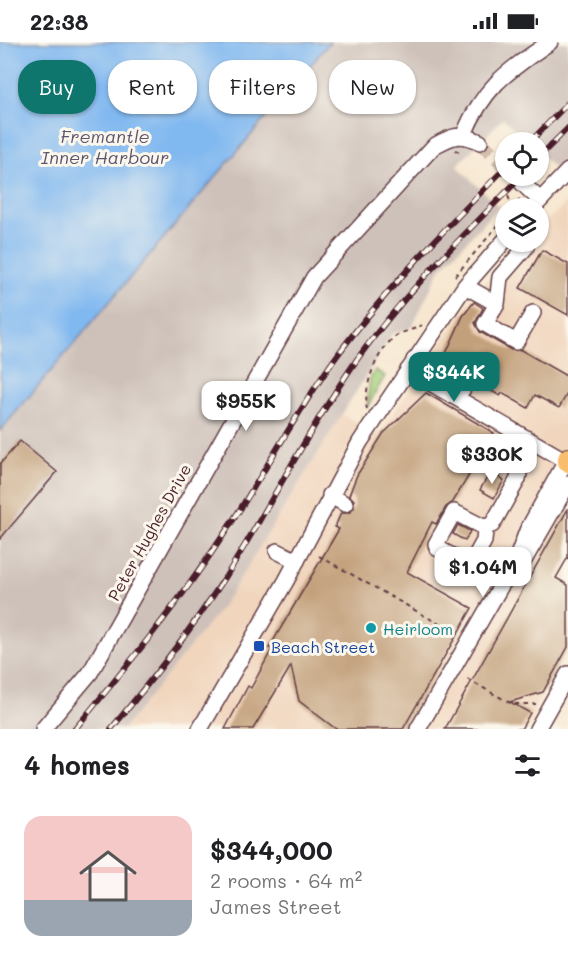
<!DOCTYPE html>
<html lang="en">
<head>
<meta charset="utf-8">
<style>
	body { margin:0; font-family:Mali,sans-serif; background:#f2f2f2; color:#202124; height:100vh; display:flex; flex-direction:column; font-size:22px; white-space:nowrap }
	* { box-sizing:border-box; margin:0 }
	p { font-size:20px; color:#757577 }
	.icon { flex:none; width:33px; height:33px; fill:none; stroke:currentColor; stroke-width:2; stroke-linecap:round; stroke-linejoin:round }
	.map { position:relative; height:687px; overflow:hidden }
	.panel { display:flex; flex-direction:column; background:#fff; flex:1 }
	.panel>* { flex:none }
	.banner { position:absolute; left:18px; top:18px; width:532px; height:54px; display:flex; gap:12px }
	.fabs { position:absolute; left:495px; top:90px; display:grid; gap:12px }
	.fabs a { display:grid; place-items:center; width:54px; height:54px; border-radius:50%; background:#fff; box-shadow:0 2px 4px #0004; font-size:30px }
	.price { position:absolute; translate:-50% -51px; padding:0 14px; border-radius:12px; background:#fff; color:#222; font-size:20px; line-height:39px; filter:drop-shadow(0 2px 3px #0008) }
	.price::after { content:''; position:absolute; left:50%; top:36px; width:18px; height:14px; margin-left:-9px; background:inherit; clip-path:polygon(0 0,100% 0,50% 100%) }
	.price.current { background:#0f766e; color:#fff }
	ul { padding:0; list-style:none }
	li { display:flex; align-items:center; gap:18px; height:150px; padding:0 24px }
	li+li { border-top:2px solid #e0e0e0 }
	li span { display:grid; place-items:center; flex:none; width:168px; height:120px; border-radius:18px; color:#555 }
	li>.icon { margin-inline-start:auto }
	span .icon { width:72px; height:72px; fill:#fffc; stroke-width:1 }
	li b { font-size:26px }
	h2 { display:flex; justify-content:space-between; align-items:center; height:72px; padding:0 24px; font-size:26px }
	.tag { padding:0 21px; border-radius:24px; background:#fff; box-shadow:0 2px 4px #0004; font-size:21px; line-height:54px }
	.tag.current { background:#0f766e; color:#fff }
	.status { display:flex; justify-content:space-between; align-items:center; height:42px; padding:0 30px; background:#fff; direction:ltr }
	.status svg { height:16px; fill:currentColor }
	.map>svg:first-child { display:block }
	.built { fill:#f1d5bd }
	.industrial { fill:#cec1ba }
	.green { fill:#a4d07c; stroke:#777854; stroke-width:1.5 }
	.water { fill:#80b8f0; stroke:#656c8e; stroke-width:1.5 }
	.building { fill:#c3a07b }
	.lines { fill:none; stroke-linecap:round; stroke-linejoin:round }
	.minor-tunnel { stroke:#d4bfaf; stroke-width:15; stroke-dasharray:15 8; stroke-linecap:butt }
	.minor-casing { stroke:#643d44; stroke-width:18 }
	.major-casing { stroke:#643d44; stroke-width:22 }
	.path { stroke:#643d44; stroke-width:2; stroke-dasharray:4.5 4.5; stroke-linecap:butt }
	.minor { stroke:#fff; stroke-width:15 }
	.major { stroke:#f9be6d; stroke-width:20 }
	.rail-casing { stroke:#4a1f2b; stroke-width:6 }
	.rail { stroke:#fbf7ec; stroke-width:4; stroke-dasharray:11; stroke-linecap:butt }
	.culture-dot { fill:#0f9aa8; stroke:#fbf7ec; stroke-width:2 }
	.transit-dot { fill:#1a4fb4; stroke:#fbf7ec; stroke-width:2 }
	.labels { text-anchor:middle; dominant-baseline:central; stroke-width:6; stroke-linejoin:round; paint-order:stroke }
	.street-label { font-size:16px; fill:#4a1f2b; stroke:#fbf7ec }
	.culture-label { font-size:16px; fill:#0d838f; stroke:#fbf7ec; text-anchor:start }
	.transit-label { font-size:16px; fill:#164399; stroke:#fbf7ec; text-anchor:start }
	.water-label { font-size:18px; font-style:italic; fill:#5d5570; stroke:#fbf7ec }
</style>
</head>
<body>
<div class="status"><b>22:38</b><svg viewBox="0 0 49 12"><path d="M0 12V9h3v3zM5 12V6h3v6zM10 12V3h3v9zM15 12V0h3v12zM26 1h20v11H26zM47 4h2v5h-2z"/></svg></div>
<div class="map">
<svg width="568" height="687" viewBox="0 0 568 687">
	<rect width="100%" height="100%" fill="#fbf7ec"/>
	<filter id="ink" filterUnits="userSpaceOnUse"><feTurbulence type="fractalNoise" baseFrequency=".0167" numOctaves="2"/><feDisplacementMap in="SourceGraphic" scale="12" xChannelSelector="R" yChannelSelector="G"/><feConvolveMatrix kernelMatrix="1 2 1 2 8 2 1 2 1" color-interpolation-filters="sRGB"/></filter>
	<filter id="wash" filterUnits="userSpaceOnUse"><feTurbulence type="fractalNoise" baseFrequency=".008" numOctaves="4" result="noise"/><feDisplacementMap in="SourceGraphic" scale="24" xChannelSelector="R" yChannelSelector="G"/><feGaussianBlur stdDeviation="1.35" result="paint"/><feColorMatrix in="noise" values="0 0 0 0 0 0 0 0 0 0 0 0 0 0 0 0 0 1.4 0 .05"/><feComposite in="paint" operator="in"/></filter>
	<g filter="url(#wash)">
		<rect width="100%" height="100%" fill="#f7e7d0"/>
		<path class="built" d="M568,160V606L537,659L527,687H123L222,565L341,372L379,392L479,247L522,200H538L539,185Z"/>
		<path class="industrial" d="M330,0H568V113L555,127L539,111L538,100H528L503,76L449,132L457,124L499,165L440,227L412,285L392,292L222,565L123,687H0V389Z"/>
		<path class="green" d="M375,328L385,334L367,365L370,337Z"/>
		<path class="water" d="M0,0H330L0,389Z"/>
		<g id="blocks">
			<path class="building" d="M542,208L568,222V273L520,246Z
				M474,260L483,266L475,281L480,290L511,308H521L568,335V350L559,366L535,353L528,366L502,351L500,354L445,321L443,318L463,274Z
				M426,351L494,391L453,460L446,465L436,482L432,480L407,530L472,566L403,687H336L299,659L291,624L253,687H225L248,644L251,646L272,607L269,606L339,487L335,485L341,471H349L354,466V458L349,453L357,433L383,392Z
				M20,399L57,430L0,497V422Z
				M490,430L504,438L494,456L480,448Z
				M568,467V515L556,536L568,543V605L543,650L510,660L530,671L521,687H445Z
				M458,483L470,489L465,499L453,492Z"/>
		</g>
	</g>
	<g filter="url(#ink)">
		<use href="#blocks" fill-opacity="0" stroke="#643d44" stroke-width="1.5"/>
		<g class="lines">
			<path class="minor-tunnel" d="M480,100L506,125"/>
			<g class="minor-casing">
				<path id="minor" d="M464,92C485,43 507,30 550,0
					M522,141L540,158
					M533,166L568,129
					M465,244L497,262L485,282L516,300L533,271
					M497,262L500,235L526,205
					M414,318L463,347
					M408,328L566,419L527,489L517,516L418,687
					M330,453L345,462
					M277,509L297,519
					M523,520L568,442
					M470,524L484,499L485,489L482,485
					M503,541L437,506L436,502L454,470L483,485L492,483L518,437L522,413L530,398
					M43,687L90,631L314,235L434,104C452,94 460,90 480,100
					M200,687L286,539L360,400L465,244L506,197
					M537,687L568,632"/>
			</g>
			<g class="major-casing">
				<path id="major" d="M568,416V420"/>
			</g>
			<path class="path" d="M455,108L463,112
				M508,154L512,164
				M512,166L520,157
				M455,234L506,174
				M367,368C363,345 376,309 396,294C403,289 414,288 422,283
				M319,514L457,592
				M467,637L512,662H536"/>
			<use href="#minor" class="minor"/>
			<use href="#major" class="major"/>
			<g class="rail-casing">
				<path id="rail" d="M530,100L568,61
					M538,116L568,86
					M75,687C127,624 179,561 224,492C263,434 295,372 336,315C386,247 446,186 506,125
					M111,687C152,638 191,588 226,534C271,463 309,386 358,316C406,249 465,192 522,134"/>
			</g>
			<use href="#rail" class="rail"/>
		</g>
	</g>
	<circle class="culture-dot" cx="371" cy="586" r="6"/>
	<rect class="transit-dot" x="253" y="598" width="12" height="12" rx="3"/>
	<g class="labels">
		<g class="street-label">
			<text transform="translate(149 490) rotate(-61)">Peter Hughes Drive</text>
		</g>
		<g class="culture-label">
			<text x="383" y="586">Heirloom</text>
		</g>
		<g class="transit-label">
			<text x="271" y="604">Beach Street</text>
		</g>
		<g class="water-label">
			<text x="105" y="94">Fremantle<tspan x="105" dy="21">Inner Harbour</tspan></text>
		</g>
	</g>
</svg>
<div class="fabs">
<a><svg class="icon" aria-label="locate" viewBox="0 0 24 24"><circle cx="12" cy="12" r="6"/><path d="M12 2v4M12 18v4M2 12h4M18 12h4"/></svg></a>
<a><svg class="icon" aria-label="layers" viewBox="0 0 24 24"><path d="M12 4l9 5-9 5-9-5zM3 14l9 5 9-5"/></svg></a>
</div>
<b class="price current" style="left:454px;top:361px">$344K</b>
<b class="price" style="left:246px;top:390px">$955K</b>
<b class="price" style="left:492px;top:443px">$330K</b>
<b class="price" style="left:483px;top:556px">$1.04M</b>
<div class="banner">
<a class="tag current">Buy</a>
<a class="tag">Rent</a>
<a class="tag">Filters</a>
<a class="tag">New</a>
</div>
</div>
<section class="panel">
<h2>4 homes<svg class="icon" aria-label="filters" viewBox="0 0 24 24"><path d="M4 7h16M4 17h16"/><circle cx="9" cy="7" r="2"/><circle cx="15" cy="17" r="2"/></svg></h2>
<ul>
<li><span style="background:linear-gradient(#f6c9c9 70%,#9aa5b1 0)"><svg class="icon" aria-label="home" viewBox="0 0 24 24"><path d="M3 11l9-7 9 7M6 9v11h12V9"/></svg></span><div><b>$344,000</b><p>2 rooms · 64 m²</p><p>James Street</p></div></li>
</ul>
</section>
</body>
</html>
